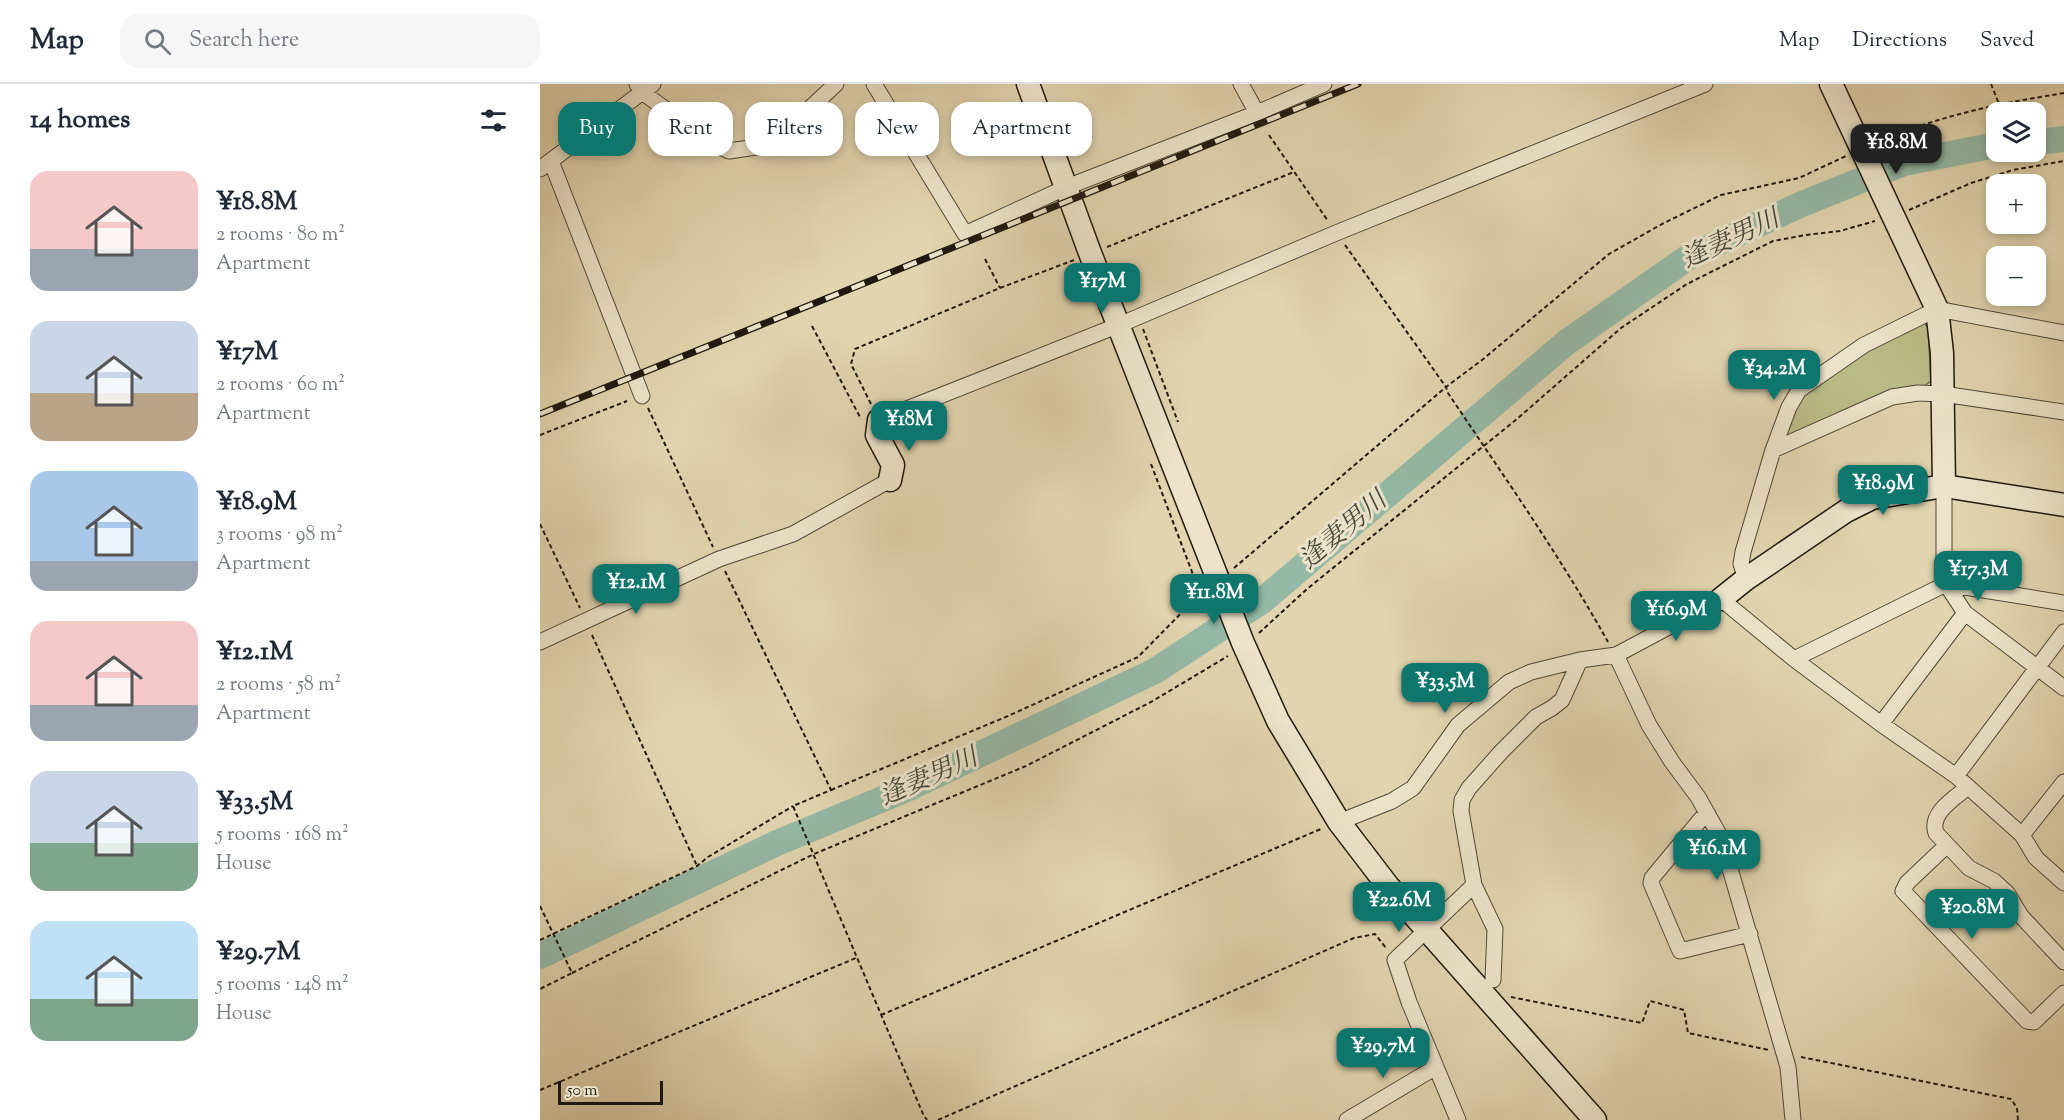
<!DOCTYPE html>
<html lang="en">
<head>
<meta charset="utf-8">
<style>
	body { margin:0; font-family:"Sorts Mill Goudy","Noto Serif JP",serif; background:#f6f6f7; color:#1f2937; height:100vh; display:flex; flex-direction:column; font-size:22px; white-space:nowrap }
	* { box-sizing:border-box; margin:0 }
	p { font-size:20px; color:#747a83 }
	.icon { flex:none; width:33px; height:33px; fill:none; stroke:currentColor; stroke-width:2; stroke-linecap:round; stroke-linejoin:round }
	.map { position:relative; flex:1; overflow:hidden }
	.panel { display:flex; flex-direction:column; background:#fff; width:540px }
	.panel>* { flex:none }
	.top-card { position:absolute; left:18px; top:18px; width:570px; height:54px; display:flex; gap:12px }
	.controls { position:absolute; left:1446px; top:18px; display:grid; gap:12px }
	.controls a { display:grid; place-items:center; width:60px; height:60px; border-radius:12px; background:#fff; box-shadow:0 3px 9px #0003; font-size:30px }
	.scale { position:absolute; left:18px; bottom:15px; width:105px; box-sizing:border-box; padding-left:6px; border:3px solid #21190f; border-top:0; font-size:16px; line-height:21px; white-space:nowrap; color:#21190f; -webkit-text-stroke:4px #ece3ca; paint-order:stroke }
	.price { position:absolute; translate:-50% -51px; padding:0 14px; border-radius:12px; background:#0f766e; color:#fff; font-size:20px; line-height:39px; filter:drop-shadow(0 2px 3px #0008) }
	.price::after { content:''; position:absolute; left:50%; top:36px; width:18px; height:14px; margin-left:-9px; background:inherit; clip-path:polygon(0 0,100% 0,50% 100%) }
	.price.selected { background:#222; color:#fff }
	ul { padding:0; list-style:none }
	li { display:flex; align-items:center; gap:18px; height:150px; padding:0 30px }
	li span { display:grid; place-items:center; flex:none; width:168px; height:120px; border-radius:18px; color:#555 }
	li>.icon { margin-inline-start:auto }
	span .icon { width:72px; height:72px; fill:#fffc; stroke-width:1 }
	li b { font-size:26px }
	h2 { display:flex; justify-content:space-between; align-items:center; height:72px; padding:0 30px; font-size:26px }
	.chip { padding:0 21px; border-radius:18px; background:#fff; box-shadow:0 3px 9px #0003; font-size:21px; line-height:54px }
	.chip.selected { background:#0f766e; color:#fff }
	header { display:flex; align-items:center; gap:36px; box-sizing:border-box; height:84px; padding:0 30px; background:#fff; border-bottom:2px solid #e0e1e3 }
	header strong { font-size:28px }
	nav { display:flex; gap:33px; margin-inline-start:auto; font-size:21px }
	.search { width:420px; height:54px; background:#f6f6f7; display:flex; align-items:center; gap:15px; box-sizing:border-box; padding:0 21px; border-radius:18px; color:#747a83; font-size:22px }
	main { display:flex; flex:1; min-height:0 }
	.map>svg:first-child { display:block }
	.green { fill:#b9bb86; stroke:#6d6a4a; stroke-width:1.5 }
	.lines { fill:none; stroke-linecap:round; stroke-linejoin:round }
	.river { stroke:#95b9a6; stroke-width:26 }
	.street-casing { stroke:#514837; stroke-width:17 }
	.secondary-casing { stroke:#21190f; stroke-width:25 }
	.path { stroke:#21190f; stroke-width:2; stroke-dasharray:4.5 3; stroke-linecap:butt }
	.street { stroke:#ece3ca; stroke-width:15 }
	.secondary { stroke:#ece3ca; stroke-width:22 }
	.rail-casing { stroke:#21190f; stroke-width:7 }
	.rail { stroke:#ece3ca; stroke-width:4.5; stroke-dasharray:14; stroke-linecap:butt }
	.labels { text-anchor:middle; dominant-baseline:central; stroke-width:6; stroke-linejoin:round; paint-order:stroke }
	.water-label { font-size:26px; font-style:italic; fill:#44493c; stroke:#ece3ca }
</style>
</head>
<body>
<header>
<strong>Map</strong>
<div class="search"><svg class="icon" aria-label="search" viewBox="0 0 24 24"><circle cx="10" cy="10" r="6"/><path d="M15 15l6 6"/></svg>Search here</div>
<nav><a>Map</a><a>Directions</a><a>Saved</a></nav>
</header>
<main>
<section class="panel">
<h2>14 homes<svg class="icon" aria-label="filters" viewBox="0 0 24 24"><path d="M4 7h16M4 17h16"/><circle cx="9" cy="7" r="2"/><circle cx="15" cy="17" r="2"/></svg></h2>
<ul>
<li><span style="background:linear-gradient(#f6c9c9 65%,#9aa5b1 0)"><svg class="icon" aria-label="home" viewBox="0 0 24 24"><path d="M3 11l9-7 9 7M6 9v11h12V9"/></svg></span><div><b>¥18.8M</b><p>2 rooms · 80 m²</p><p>Apartment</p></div></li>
<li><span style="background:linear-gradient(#c9d6e8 60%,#b9a48a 0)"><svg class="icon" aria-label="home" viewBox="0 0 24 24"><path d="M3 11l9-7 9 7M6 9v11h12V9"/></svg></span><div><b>¥17M</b><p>2 rooms · 60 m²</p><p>Apartment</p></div></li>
<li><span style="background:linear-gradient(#a9c7e8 75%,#9aa5b1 0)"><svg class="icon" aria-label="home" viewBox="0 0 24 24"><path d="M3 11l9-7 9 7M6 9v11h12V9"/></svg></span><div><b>¥18.9M</b><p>3 rooms · 98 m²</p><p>Apartment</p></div></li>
<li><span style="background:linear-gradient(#f6c9c9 70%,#9aa5b1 0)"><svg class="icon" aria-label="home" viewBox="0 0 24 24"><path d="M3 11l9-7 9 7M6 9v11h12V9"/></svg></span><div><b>¥12.1M</b><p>2 rooms · 58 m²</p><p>Apartment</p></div></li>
<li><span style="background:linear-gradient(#c9d6e8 60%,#7fa58c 0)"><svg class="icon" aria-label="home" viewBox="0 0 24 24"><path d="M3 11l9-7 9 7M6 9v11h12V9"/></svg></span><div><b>¥33.5M</b><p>5 rooms · 168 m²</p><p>House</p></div></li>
<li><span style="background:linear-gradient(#bfe0f5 65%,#7fa58c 0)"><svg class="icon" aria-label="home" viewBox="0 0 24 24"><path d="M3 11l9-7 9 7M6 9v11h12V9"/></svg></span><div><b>¥29.7M</b><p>5 rooms · 148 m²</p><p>House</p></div></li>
</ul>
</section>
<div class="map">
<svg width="1524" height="1036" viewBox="0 0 1524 1036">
	<rect width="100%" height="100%" fill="#e1d4ae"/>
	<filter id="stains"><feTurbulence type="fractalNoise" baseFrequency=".00333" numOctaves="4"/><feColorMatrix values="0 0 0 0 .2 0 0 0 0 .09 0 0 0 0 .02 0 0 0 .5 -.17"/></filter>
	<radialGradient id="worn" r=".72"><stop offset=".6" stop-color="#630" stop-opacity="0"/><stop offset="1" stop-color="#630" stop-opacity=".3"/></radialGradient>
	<path class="green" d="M1383,236L1388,244L1391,297L1383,303L1246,356L1244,349L1262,308L1324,263Z"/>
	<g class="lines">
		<path class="river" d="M1496,58L1524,55
			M0,872L237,759L369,704L615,587L722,517L1027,258L1150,172L1262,120L1364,79L1456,61"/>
		<g class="street-casing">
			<path id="street" d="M97,0L102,8L172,59L189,67L224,62L252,41L296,0
				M334,0L425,150L527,103L717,29L784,0
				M701,0L717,29
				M11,77L102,312
				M0,85L113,0
				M339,336L579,241L796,149L1165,0
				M1233,366L1352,313L1378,309L1403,310L1524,328
				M1404,402V488L1406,500L1425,529L1524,604
				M1206,495L1201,480L1203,468L1233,366L1249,323L1259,306L1324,261L1397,225L1524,249
				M0,558L179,475L253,450L350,396
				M1076,571L1109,641L1132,678L1158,713L1181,754L1248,983L1253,1036
				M1254,575L1406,500L1524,519
				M1341,640L1425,529
				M1416,692L1524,548
				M1428,703C1415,714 1389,729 1396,749L1429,784L1454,797L1467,809L1481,832L1524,878
				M1168,730L1161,735L1112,794L1111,799L1140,867L1210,850
				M799,738L852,717L873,704L918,641L969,598L991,588L1040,576L1076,571L1181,515L1254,575L1341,640L1416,692L1482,751L1496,774L1524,799
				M1482,751L1524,698
				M1406,762L1367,799L1363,807L1487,937L1494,938L1524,909
				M934,801L955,845L953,896
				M807,1036L896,983
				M918,1036L869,918L855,876L934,801L921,727L922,716L929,704L961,668L996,633L1012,624L1022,616L1040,576"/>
		</g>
		<g class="secondary-casing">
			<path id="secondary" d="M488,0L550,169L668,470L703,559L738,637L799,738L848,802L1055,1036
				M1291,0L1397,225L1402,269L1404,402
				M339,336L337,351L353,381L350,396
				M1181,515L1206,495L1306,427L1332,414L1404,402L1524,421"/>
		</g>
		<path class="path" d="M1451,0L1459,20
			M729,51L788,137
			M1339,58C1397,32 1461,19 1524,9
			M1369,126L1431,99L1473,86L1524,77
			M805,161L906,303L908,309C963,391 1020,472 1068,558
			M567,163L754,88
			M445,175L460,204
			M272,242L321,335
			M603,245L638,338
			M331,320L311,280L315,265L460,204L534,176
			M108,324L173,463
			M0,351L87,317
			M611,380L660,509
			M0,440L40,524
			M694,484L906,303L942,276L1069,170L1122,140L1181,111L1259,94L1306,72
			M185,487L291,706L253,722L383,1030L387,1036
			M719,549L767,505L977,335L1081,244L1147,200L1233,157L1266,151L1300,147L1335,137
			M52,551L157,782
			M291,706L468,632L598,573L663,507
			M0,822L32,889L0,905
			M0,856L157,782L168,773L253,722
			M32,889L274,770L486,682L611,618L688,572
			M971,913L1102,939L1110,917L1144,926L1148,949L1229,966
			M341,931L781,745
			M1261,973L1471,1015L1477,1024L1478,1036
			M0,1006L316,874
			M398,1036L814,854L835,850L846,864"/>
		<use href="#street" class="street"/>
		<use href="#secondary" class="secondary"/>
		<g class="rail-casing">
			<path id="rail" d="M0,330L818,0"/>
		</g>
		<use href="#rail" class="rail"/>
	</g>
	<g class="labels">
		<g class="water-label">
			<text transform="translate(1191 156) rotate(-25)">逢妻男川</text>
			<text transform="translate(804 447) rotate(-40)">逢妻男川</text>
			<text transform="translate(389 694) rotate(-24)">逢妻男川</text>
		</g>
	</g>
	<rect width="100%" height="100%" filter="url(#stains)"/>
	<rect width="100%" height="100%" fill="url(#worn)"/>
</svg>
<div class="controls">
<a><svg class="icon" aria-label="layers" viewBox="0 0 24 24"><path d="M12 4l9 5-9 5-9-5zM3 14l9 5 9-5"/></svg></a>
<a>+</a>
<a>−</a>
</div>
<div class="scale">50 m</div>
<b class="price selected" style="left:1356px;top:91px">¥18.8M</b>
<b class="price" style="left:562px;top:230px">¥17M</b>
<b class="price" style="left:1234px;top:317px">¥34.2M</b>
<b class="price" style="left:369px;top:368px">¥18M</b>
<b class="price" style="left:1343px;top:432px">¥18.9M</b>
<b class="price" style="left:1438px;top:518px">¥17.3M</b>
<b class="price" style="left:96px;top:531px">¥12.1M</b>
<b class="price" style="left:674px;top:541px">¥11.8M</b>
<b class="price" style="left:1136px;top:558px">¥16.9M</b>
<b class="price" style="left:905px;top:630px">¥33.5M</b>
<b class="price" style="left:1177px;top:797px">¥16.1M</b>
<b class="price" style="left:859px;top:849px">¥22.6M</b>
<b class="price" style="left:1432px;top:856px">¥20.8M</b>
<b class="price" style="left:843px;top:995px">¥29.7M</b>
<div class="top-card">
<a class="chip selected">Buy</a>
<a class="chip">Rent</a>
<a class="chip">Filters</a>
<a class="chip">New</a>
<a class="chip">Apartment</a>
</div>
</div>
</main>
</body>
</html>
